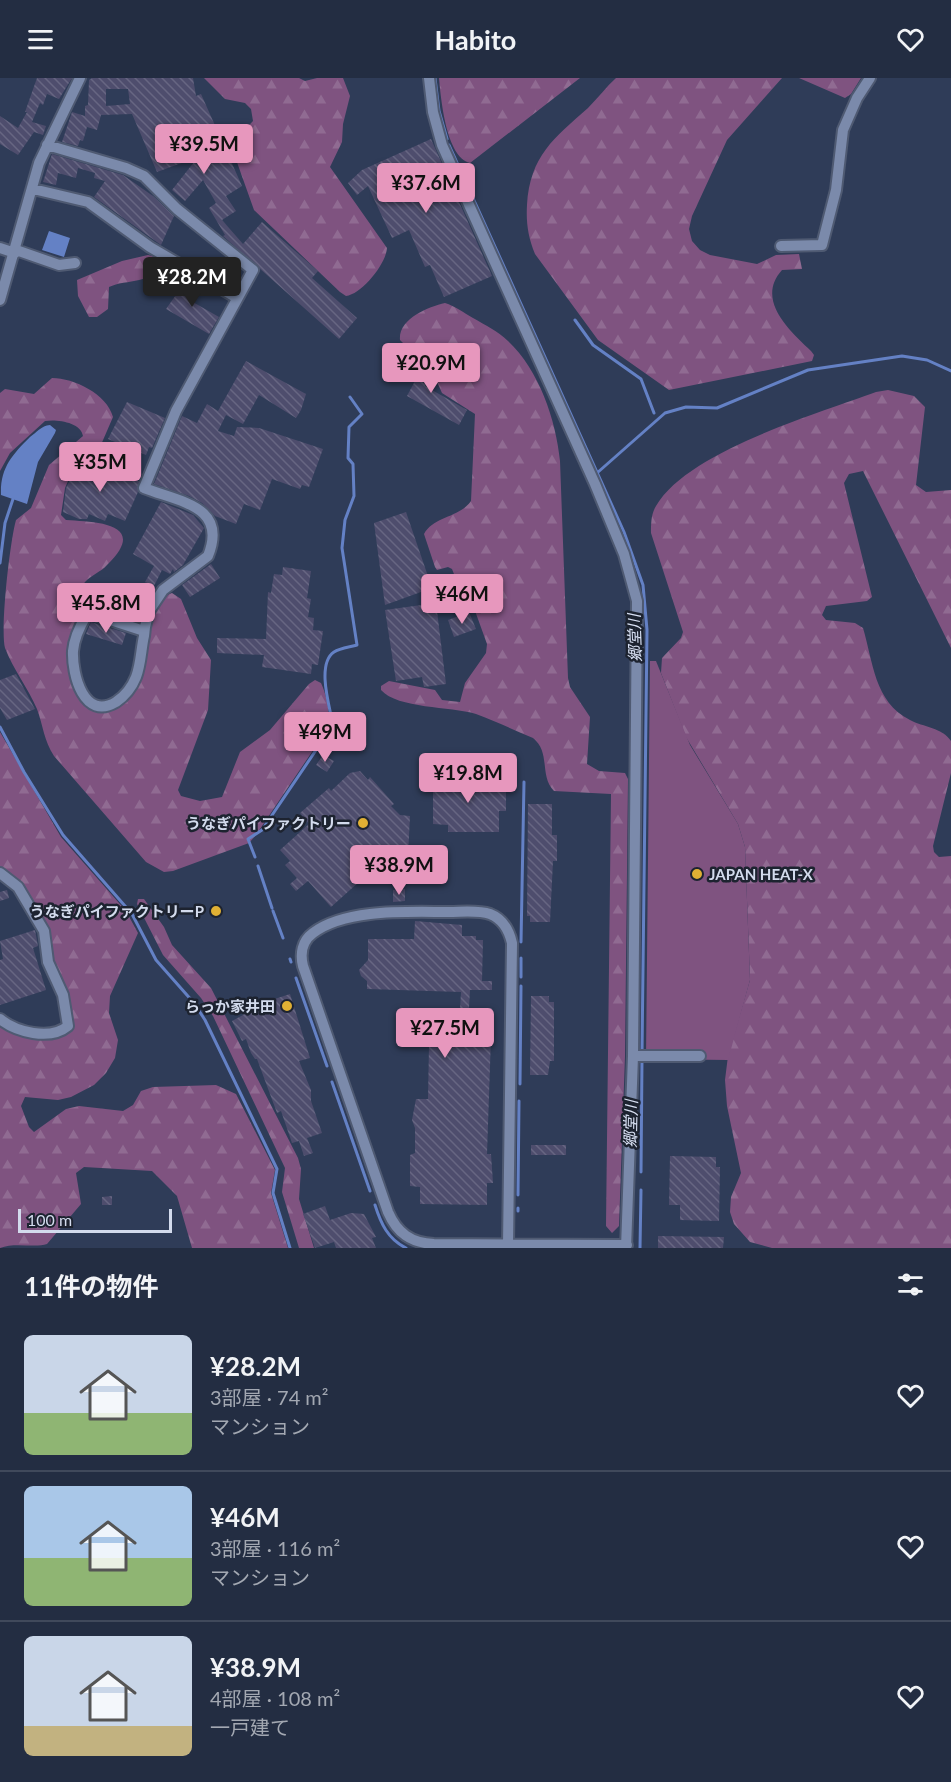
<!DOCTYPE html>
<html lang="ja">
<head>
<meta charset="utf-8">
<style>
	body { margin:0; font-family:Lato,"Noto Sans JP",sans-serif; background:#2f394d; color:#f1f3f6; height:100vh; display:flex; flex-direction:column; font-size:22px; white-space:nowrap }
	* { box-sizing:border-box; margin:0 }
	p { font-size:20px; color:#a3a8b2 }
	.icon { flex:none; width:33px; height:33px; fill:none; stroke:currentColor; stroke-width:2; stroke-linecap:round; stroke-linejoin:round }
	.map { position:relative; height:1170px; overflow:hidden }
	.side { display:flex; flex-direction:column; background:#232d42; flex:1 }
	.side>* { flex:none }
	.scale { position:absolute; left:18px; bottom:15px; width:154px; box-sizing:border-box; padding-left:6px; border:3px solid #d3dbed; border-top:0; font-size:16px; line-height:21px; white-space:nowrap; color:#d3dbed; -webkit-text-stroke:4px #1d2330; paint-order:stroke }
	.price { position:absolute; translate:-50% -51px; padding:0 14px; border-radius:6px; background:#e797bd; color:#111; font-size:20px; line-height:39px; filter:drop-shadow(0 2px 3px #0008) }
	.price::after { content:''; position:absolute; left:50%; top:36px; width:18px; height:14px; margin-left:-9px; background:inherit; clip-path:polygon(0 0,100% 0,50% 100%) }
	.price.current { background:#222; color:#fff }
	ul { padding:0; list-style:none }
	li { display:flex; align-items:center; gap:18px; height:150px; padding:0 24px }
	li+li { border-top:2px solid #40495b }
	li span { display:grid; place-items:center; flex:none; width:168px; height:120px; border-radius:9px; color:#555 }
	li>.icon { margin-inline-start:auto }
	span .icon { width:72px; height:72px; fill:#fffc; stroke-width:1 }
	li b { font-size:26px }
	h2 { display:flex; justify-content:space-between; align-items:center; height:72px; padding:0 24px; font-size:26px }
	header { display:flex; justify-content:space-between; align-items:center; height:78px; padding:0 24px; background:#232d42; font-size:27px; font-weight:700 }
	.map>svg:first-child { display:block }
	.forest { fill:url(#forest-firs) }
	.pitch { fill:#7f5380 }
	.water { fill:#6481c5 }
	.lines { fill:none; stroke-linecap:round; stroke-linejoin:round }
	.stream { stroke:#6481c5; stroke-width:3 }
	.building { fill:url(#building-back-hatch); fill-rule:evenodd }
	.minor-casing { stroke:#4f5a72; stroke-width:14 }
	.minor { stroke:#7b8aab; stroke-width:10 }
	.poi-dot { fill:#e0b034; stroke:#1d2330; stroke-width:2 }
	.labels { text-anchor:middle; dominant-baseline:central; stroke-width:5; stroke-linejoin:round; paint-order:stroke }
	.poi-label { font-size:15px; font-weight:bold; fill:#d3dbed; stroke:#1d2330; text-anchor:end }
	.water-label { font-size:16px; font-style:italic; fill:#dae2f5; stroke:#1d2330 }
</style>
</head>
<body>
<header><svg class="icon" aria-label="menu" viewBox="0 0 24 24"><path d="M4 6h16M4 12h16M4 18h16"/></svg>Habito<svg class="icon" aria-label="heart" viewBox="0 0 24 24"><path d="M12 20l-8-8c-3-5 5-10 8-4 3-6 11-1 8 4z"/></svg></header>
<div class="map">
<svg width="951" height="1170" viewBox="0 0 951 1170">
	<defs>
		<pattern id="forest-firs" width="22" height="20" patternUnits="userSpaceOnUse" patternTransform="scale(1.5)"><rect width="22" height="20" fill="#7f5380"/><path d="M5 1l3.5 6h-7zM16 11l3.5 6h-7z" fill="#906b92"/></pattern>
		<pattern id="building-back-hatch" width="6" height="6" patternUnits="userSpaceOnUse" patternTransform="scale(1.5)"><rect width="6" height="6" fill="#4e4d6d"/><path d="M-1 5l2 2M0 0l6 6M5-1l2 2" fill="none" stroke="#676682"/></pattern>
	</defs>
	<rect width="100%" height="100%" fill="#2f3c58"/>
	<path class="forest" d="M204,0H299L305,3L317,0H343L350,18L343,46L342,64L330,89L387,170C386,186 362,216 346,218L340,214L254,132L233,73L238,59L253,43L251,31L245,25L225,21Z
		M439,0H580L470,85C446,79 441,21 439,0Z
		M616,0H782L727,62L692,138L689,151L692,163L700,172L710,177L757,186L776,177L799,176L802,191L782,192C755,222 790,253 811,273L814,277L812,283L669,312L598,262L535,176C528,159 526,145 527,127C530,78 554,60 588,30C598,20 606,9 616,0Z
		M799,0H861L851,16L845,20Z
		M148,177L156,179L161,186C155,206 126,201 109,209L108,231L97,239H89L78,218L77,202L122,183Z
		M445,225C455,228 464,235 473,240C485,247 498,253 508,263C539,292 556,342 560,383L568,600L570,609L590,639L587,686L599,693L625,695L628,701L625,978L619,1148L612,1155L606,1148L611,716L554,713C539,698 551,674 533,660C514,652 495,643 476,636C450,628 398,631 381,612V608L389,603L435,612L442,622L460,624L465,605L486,575L487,566L474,530L463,519L452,491L448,489L437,492L435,489L424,456C434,438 459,440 471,423L475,336L442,315L433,295L400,262C398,241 428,229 445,225Z
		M52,300C74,300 107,316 113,339L97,376L72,394L65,410L61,437L66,442C96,444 150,445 107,487C101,494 91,497 85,504C76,516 81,522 81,534C82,545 72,554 71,565C69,580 75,615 85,627L123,624C130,601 151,520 172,515L181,521L197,560L211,582L208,632L178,712L181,718L200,723L222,719L240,674L270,652L309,606L315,602L321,605C327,618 332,640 326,653L256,757L249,765L173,793L164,794L146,784L54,678C44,663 43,647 37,631C28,610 13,591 5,570C0,551 10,463 16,442L31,430L49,387L83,358C81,344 56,341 45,343L10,375L0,393V315L5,311L34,316Z
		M888,312L914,318L925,329L916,407L926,414L951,412V570L863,393L849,396L844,405L872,519L867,523L826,528L822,537L826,542L855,545L863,550C873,583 874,624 910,642C923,649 943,650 951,663V695L933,768L934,774L939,779L951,778V1170H772L750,1164L734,1146L730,1134L731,1119L741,1095L727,1028L725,1002L728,978L750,902L745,769L738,746L686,659L661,595L662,580L681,560L683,554L651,455C651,446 651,436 656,428C688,373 817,336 876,314Z
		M0,654L61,759L126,833L138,855L110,918L109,935L118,962L115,980L106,995L94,1007L71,1019L58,1022L25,1019L21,1028L29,1049L34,1054L66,1031L79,1028L123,1033L133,1027L141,1013L153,1009L216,1007L236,1016L275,1092L271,1115L288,1170H192L177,1118L152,1093L84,1089L76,1095L81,1126L47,1166C35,1170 14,1164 0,1170V947C22,962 42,959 67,955L73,948L53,883L46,846L22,806L0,789Z
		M138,821H144L164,849L172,867L211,910L298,1080L301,1091L299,1121L314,1170H299L282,1114L285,1090L213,938L201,920L163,877L137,826Z"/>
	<path class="pitch" d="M650,583H656L690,667L738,746L745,769L750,902L728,982L646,981Z"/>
	<path class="water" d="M49,153L70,160L64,179L42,172Z
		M50,347L56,352L55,355L38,384L27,426L1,417C0,390 12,377 30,359C37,354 41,348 50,347Z"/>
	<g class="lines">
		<path class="stream" d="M435,0L439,33L447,61
			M449,67L624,454L643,507L647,552L642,975
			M575,242L593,267L641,301L654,335
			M597,395L665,335L686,329L717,330L808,292L902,278L927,282L951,293
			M0,485L5,445L13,421
			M0,649L24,694L63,757L132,836L156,882L194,925L205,942L277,1091L273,1115L290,1170
			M255,779L248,761L262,752L333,647C330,630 316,586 334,574C340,570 351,569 357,567L342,470L345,442L354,418L353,386L348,380L349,349L362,336L350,319
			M258,788L272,830
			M273,833L283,860
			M521,864L524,704
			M290,881L291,884
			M521,899V880
			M296,900L327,988
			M332,1004L370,1113
			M520,1006L521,908
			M641,1094L642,981
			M518,1117L519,1023
			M375,1127C381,1146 388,1161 406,1170
			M518,1130V1133
			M640,1170L641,1112"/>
	</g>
	<path class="building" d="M37,0H72L59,21L47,16L43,27L40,25L32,44L46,48L43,57L34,54L18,77L0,66V38L18,50L27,34H25Z
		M92,0H193L196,18L201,16L242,108L226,118L236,133L222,142L243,166L262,144L318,193L312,200L357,240L339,261L223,158L225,157L209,130L216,125L203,102L185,123L172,112L198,79L157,94L132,36L101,37L97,52L87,49L83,63L80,62L78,68L62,64L72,34L85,38V28L88,27L89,2ZM106,11H128L130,26L106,28Z
		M431,61L492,198L444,219L430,187L425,189L409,152L392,160L368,108L357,117L348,105L362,92Z
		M52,76L123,97L153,118L174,138L161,167L94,119L105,103L94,100L95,95L78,90L76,100L58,95L56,107L43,104Z
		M188,200L200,207L191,223L219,239L209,256L166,231Z
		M405,281L432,296L425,308L467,332L459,347L407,318L416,301L399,292Z
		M246,283L306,316L301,332L296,340L259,317L243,346L226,337L218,353L234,358L237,349L259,350L323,371L309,409L302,407L300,411L272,401L260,432L244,426L236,446L215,438L202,425L189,418L154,406L182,338L197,345L207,326L218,333Z
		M127,324L165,340L152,370L149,369L146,377L108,361Z
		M93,384L139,403L138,414L125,443L108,436L105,443L89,436L87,441H79L63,434L66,410L75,391Z
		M161,424L193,437L204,450L183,487L174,494L173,491L170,496L162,492L154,508L145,504L154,488L133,476Z
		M406,434L432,510L385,527L374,445Z
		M211,486L220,500L190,519L182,507Z
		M283,489L311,493L307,520L311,521L308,539L314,540L313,552L323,553L318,587L312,586L311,596L262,589L264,577L217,575V560L266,561L268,514L271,515L274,496L282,497Z
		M436,525L446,606L424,609L422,599L396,603L385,532Z
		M469,534L476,551L454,559L448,542Z
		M91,544L126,555L122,567L86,556Z
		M16,596L35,631L7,642L0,630V602Z
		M323,677L334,683L327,694L316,687Z
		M360,693L368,702L370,699L394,726L391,728L400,737L410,738L408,778L396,776L362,806L360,803L331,829L308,803L296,813L290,806L297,800L285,787L290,783L280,772L309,746L300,735L329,710L331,713L350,695Z
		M433,699H500V713H506V733H499V754H448V747L433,746Z
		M528,726H552V757H557V783H553L550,844H530V838H527Z
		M405,811V823L393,824V812Z
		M7,812L9,820L0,823V814Z
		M415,843L462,847V858H476V862H483L482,903H492V912H470L469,930H492L487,1076H491L493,1105H487V1127L420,1126V1109L410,1108V1077L415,1075V1050L412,1042L416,1021H428L429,967L410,965V934L460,931L461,914L367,911V903L361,898L359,892L368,882V861H414Z
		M35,852L38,868L33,870L46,912L0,927V882L3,881L0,863Z
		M290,916L310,980L299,983L311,1012V1023L322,1055L307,1060L313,1075L304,1078L299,1063L292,1065L281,1033L277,1035L257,981H255L251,975L246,961L242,963L232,943L243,937L241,932Z
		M531,918H549V924H554V983H550L548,997H530Z
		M531,1067H566V1077H531Z
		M670,1078L716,1079V1089H720L719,1143L680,1142V1127H669Z
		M112,1118V1127H102V1119Z
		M325,1128L330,1142L351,1135L364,1136L376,1159L372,1160L376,1170H336L334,1164L315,1170L303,1136Z
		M658,1158L724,1159L723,1170H658Z"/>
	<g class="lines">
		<g class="minor-casing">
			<path id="minor" d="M429,0L433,34L442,67L595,406L624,476L637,523L633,978L626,1170
				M47,67L126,90L144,98L177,131L253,192L176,333L144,410C180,424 228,428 208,478L163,512L149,533L145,549L144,558C141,571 141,586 136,599C132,609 125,618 116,624C84,643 72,597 73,573C74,562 80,548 86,538L92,536L144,553
				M33,111L88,124L150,169L237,220
				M781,168L822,167L836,112L843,52L857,20L870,0
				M0,170L15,175
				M16,172L59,187L75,185
				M0,222L39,85L80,0
				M0,795L18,809L44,853L48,884L63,917L68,948C50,963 16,954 0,941
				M633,978H700
				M508,1167L512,865C509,852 503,841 490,836C478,832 462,834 449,834C410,834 346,830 313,855C302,863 300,876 303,888L388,1134C397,1155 411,1165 434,1166L627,1167"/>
		</g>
		<use href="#minor" class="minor"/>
	</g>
	<g class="poi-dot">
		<circle cx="363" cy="745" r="6"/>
		<circle cx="697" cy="796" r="6"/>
		<circle cx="216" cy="833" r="6"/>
		<circle cx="287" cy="928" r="6"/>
	</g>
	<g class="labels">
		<g class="poi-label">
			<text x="351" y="745">うなぎパイファクトリー</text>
			<text x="709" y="796" text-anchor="start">JAPAN HEAT-X</text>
			<text x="204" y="833">うなぎパイファクトリーP</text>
			<text x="275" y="928">らっか家井田</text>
		</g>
		<g class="water-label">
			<text transform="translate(634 560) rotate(-92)">郷堂川</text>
			<text transform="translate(630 1046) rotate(-89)">郷堂川</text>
		</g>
	</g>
</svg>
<div class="scale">100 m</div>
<b class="price" style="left:204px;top:97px">¥39.5M</b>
<b class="price" style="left:426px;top:136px">¥37.6M</b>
<b class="price current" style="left:192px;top:230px">¥28.2M</b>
<b class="price" style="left:431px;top:316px">¥20.9M</b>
<b class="price" style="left:100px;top:415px">¥35M</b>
<b class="price" style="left:462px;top:547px">¥46M</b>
<b class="price" style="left:106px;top:556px">¥45.8M</b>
<b class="price" style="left:325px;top:685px">¥49M</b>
<b class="price" style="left:468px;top:726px">¥19.8M</b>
<b class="price" style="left:399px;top:818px">¥38.9M</b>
<b class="price" style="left:445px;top:981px">¥27.5M</b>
</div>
<section class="side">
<h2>11件の物件<svg class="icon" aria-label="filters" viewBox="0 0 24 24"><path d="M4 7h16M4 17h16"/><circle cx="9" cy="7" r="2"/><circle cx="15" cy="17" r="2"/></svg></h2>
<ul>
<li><span style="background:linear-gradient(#c9d6e8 65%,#8fb573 0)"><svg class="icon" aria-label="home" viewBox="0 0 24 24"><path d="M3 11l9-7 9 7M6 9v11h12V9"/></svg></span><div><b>¥28.2M</b><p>3部屋 · 74 m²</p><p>マンション</p></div><svg class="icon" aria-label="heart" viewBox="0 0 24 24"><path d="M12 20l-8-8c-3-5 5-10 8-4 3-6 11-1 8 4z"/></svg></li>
<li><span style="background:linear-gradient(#a9c7e8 60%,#8fb573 0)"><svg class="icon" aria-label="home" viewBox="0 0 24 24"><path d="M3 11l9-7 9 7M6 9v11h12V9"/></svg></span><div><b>¥46M</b><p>3部屋 · 116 m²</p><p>マンション</p></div><svg class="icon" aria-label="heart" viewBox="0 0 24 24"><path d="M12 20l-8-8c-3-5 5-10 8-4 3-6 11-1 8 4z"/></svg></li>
<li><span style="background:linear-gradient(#c9d6e8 75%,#c2b280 0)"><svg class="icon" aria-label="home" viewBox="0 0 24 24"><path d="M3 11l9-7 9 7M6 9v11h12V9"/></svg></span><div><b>¥38.9M</b><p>4部屋 · 108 m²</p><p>一戸建て</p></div><svg class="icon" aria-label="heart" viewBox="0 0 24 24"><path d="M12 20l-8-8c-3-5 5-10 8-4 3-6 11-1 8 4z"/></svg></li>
</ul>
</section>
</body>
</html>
